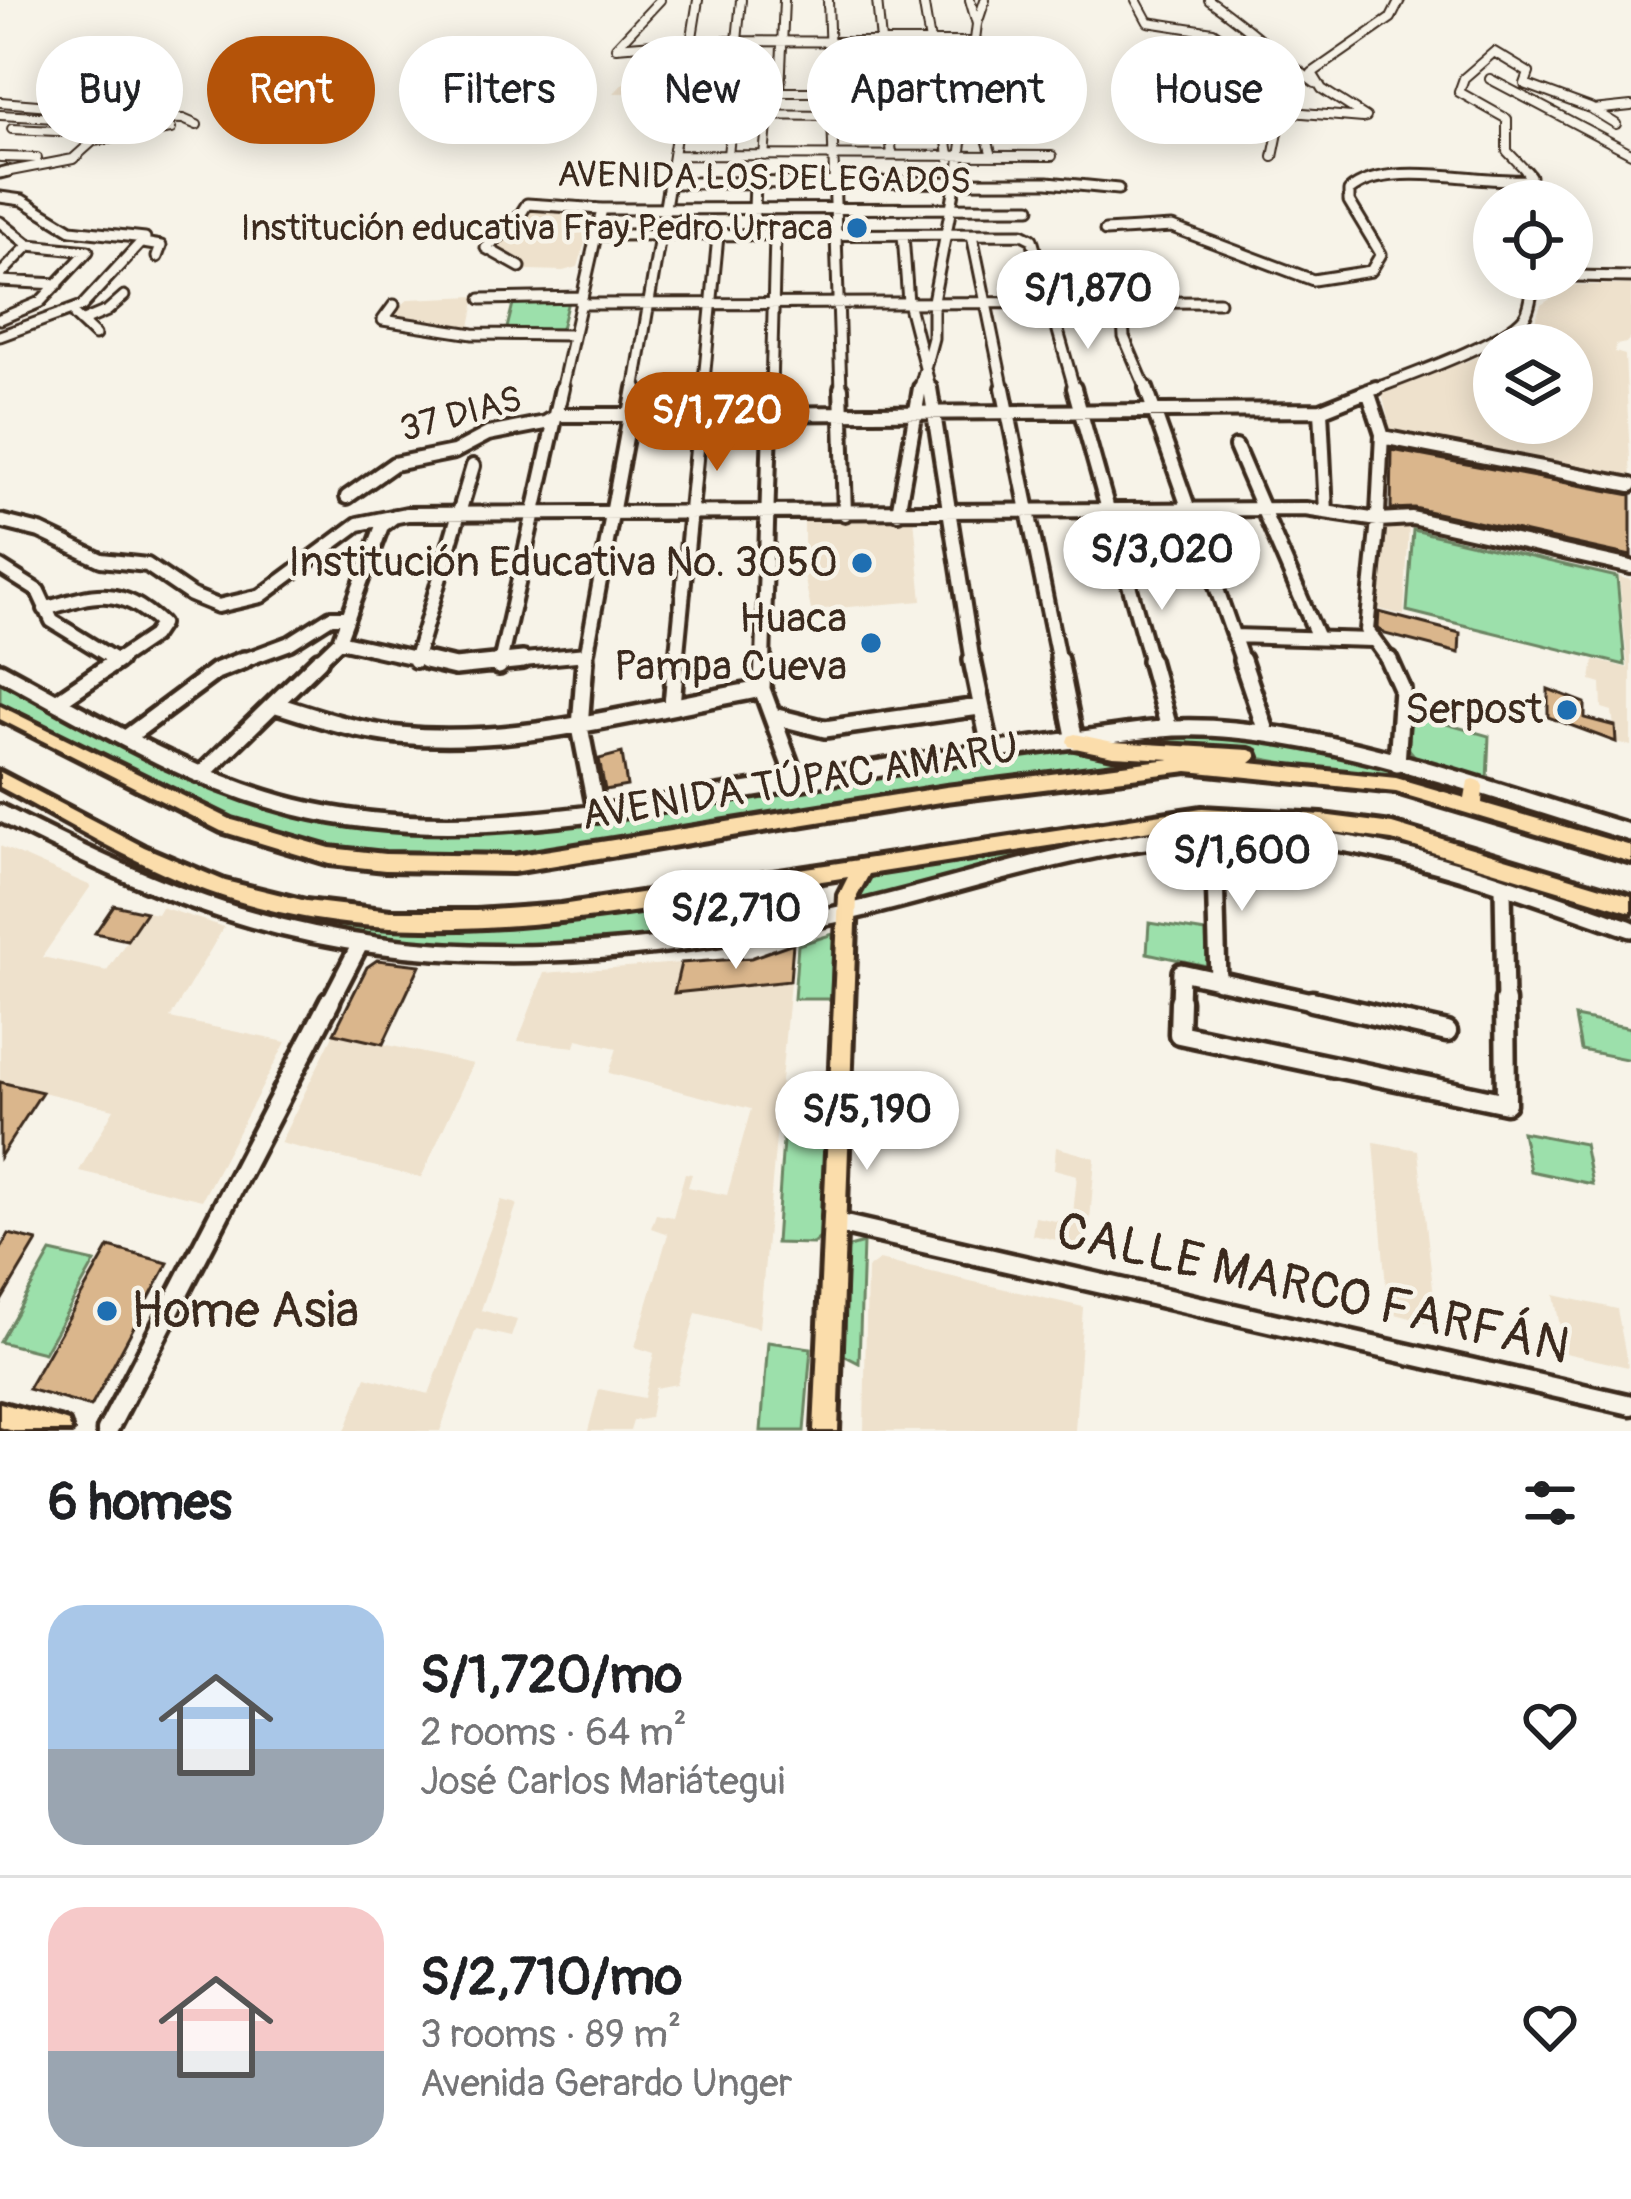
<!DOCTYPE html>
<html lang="en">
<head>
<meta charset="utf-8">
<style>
	body { margin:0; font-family:Pangolin,sans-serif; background:#f6f6f6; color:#202124; height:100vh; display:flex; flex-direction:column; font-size:45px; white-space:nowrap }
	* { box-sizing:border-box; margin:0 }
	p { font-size:39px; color:#757577 }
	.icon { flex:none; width:66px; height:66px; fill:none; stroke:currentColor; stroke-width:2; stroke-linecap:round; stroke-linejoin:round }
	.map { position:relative; height:1431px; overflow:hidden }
	.sheet { display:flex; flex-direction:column; background:#fff; flex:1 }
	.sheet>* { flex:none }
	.top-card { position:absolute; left:36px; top:36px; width:1560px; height:108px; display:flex; gap:24px }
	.controls { position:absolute; left:1473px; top:180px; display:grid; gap:24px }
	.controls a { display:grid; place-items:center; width:120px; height:120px; border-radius:50%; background:#fff; box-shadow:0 6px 30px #0003; font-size:60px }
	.price { position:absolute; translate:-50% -102px; padding:0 27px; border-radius:42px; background:#fff; color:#222; font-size:39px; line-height:78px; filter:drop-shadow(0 3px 6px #0008) }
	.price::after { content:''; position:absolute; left:50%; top:72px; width:36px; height:27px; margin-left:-18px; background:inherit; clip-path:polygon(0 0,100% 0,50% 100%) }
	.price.selected { background:#b45309; color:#fff }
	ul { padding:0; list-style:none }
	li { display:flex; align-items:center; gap:36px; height:300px; padding:0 48px }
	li+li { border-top:3px solid #e0e0e0 }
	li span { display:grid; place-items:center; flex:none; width:336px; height:240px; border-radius:36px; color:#555 }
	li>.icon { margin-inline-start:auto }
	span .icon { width:144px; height:144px; fill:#fffc; stroke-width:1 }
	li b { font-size:51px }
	h2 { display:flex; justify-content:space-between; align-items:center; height:144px; padding:0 48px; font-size:51px }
	.pill { padding:0 42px; border-radius:54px; background:#fff; box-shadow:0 6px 30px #0003; font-size:42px; line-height:108px }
	.pill.selected { background:#b45309; color:#fff }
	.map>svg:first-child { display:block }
	.built { fill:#eee1cc }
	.green { fill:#9ce0ab; stroke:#6c8564; stroke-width:3 }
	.building { fill:#dab68c; stroke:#3b2a1e; stroke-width:3 }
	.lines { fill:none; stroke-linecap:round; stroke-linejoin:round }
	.minor-far4-casing { stroke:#3b2a1e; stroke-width:12 }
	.minor-far3-casing { stroke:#3b2a1e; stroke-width:15 }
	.minor-far2-casing { stroke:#3b2a1e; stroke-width:20 }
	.minor-far1-casing { stroke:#3b2a1e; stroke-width:24 }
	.minor-casing { stroke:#3b2a1e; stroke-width:27 }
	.major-casing { stroke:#3b2a1e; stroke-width:10 }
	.minor-far4 { stroke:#f7f3e8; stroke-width:8 }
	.minor-far3 { stroke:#f7f3e8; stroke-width:9 }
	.minor-far2 { stroke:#f7f3e8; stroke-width:12 }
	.minor-far1 { stroke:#f7f3e8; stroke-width:15 }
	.minor { stroke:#f7f3e8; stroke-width:18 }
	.major { fill:#fbddab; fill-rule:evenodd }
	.poi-dot { fill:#1f6fb2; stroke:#f7f3e8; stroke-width:4.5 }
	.labels { text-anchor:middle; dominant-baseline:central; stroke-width:9; stroke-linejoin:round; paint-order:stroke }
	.far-street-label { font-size:36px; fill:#3b2a1e; stroke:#f7f3e8 }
	.far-poi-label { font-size:36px; fill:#3b2a1e; stroke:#f7f3e8; text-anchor:end }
	.poi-label { font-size:42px; fill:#3b2a1e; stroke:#f7f3e8; text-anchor:end }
	.street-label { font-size:42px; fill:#3b2a1e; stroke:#f7f3e8 }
	.near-street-label { font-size:51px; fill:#3b2a1e; stroke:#f7f3e8 }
	.near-poi-label { font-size:51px; fill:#3b2a1e; stroke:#f7f3e8; text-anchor:start }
</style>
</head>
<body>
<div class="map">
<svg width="1631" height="1431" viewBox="0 0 1631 1431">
	<rect width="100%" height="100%" fill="#f7f3e8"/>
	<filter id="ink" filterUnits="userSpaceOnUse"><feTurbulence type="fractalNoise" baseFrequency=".00833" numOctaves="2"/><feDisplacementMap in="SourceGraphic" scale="24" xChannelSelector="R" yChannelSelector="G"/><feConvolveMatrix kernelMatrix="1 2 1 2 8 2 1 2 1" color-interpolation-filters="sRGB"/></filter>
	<g filter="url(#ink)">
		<path class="built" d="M689,44L680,93H614L660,45Z
			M532,208L594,212L578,267L563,271L527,270L493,250Z
			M1572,285H1631V337L1626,343L1616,345L1615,352L1625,355L1631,480L1392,435L1382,393L1440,365L1465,362L1494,349V423H1572V345H1502L1534,324L1541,305Z
			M476,296L470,327L386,318L409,299Z
			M914,518L922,601L811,610L804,575V519Z
			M1409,525L1404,615L1378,609L1384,529Z
			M1619,577L1631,580V746L1616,742L1612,711L1602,708L1601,683L1591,680L1594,660L1628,668Z
			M0,846L91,886L42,957L107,971L146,912L157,914L161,907L224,927L170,1018L286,1042L202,1200L79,1171L114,1109L0,1082Z
			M681,963L674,992L790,981L759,1328L696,1313L677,1384L655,1388L650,1418L633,1421L630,1431H588L599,1389L644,1398L654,1353L635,1347L668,1234L651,1228L656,1214L673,1217L685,1173L692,1174L688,1187L727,1195L751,1109L609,1073L617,1048L577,1039L575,1047L518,1041L544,973Z
			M334,1033L473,1064L421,1178L280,1143Z
			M1374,1142L1418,1150L1437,1325L1388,1312Z
			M1056,1147L1095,1158L1088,1246L1032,1235L1035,1217L1072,1224L1077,1175L1054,1169Z
			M501,1200L517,1204L481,1310L517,1320L511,1337L476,1329L440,1431H345L366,1377L429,1394Z
			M879,1260L1083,1307L1075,1431H864L867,1269Z
			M1554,1295L1617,1309L1628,1367L1565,1353Z"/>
		<path class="green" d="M514,300L568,301L560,332H506Z
			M1413,530L1617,577L1625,665L1407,611Z
			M0,677L122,739L319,813L536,823L1020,749L1230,757L515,861L385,860L270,839L100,762L0,704Z
			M1411,714L1489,736L1487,780L1417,759L1408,748Z
			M1178,729L1268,736L1468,787V798L1227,752L1052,745Z
			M1202,817L1304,823L1189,833L850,910L859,874Z
			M678,901L687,917L783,901L789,923C686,946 340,970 259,906C409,941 529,924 678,901Z
			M1149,923L1206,932L1207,966L1147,953Z
			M833,934L831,999H794L798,945Z
			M1575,1017L1631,1028V1060L1581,1050Z
			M785,1111L818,1112L826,1120L821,1237L813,1244L776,1243Z
			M1522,1132L1584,1144L1592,1184L1530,1171Z
			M863,1243L859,1363L832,1349L836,1251Z
			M51,1252L95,1262L44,1353L0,1342Z
			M768,1342L811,1348L804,1431H761Z"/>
		<path class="building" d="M1392,450L1631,495V556L1414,508L1391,509Z
			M1379,612L1460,633L1459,653L1385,634L1378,627Z
			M1548,689L1585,703V718L1615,726L1616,742L1548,717Z
			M622,753L627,786L605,790L599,759Z
			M114,905L146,912L127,940L95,933Z
			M793,943L790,981L674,993L681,963L751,958Z
			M377,960L420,965L383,1044L334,1033L367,967Z
			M0,1082L42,1092L0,1157Z
			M9,1234L37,1241L0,1303V1250Z
			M109,1247L168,1263L91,1407L28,1389Z"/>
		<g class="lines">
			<g class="minor-far4-casing">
				<path id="minor-far4" d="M660,0L616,47L691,41L978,42
					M828,0L834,174
					M877,0L892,155
					M923,0L950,160
					M970,0L977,24
					M1136,0L1148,22L1213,32L1232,45L1228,58L1254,71L1281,118L1273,157
					M1209,0C1247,26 1278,56 1315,83
					M1490,79L1631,153
					M684,92H985L1067,64
					M732,92L741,0
					M780,92L784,0
					M0,102L89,109L94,116L183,119L197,125
					M1593,110L1631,106
					M1279,111L1363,118
					M680,114L832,116
					M0,115L75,119
					M1366,117L1322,89L1312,73L1391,18L1400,0
					M968,121L984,128L992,156
					M12,129L102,133
					M94,141L171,129
					M673,155L1052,156
					M728,155L732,115
					M764,156L768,115
					M0,157L37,158
					M0,173L73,159L102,133
					M670,174L698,0
					M958,174L977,24L985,0
					M1529,174L1507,151V119L1459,92L1464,78L1494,52L1529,73L1525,84L1590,108L1616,124"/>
			</g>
			<g class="minor-far3-casing">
				<path id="minor-far3" d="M834,171L841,391
					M0,173L8,171
					M669,183L1048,182L1118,189
					M0,197L22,200L71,230L145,238L82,306L0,336
					M0,222L29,245L88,251L40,302L0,319
					M1105,231L1172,227L1313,280L1371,271L1381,254L1349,201V191C1385,159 1478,183 1526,180L1530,176L1526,171
					M596,235L1022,234L1032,239L1075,391
					M903,235L908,302L931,391
					M972,235L1004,391
					M753,236L755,183
					M143,243L161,246L157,257
					M520,267L486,248L515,223L527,204L602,209L1030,208
					M0,275L29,245
					M1572,276L1631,277
					M0,281L58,284
					M481,299L582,297
					M1122,302L1124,337L1147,391
					M580,304L1219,302
					M394,305L383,320L473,334L572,335
					M75,316L95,335
					M81,322L107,311L124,296
					M561,391L602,209
					M634,391L671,171
					M703,391L718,236
					M771,391L775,236
					M919,391L933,338V301L958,171
					M1369,391C1402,378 1505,343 1525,316C1531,307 1532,290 1534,279"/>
			</g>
			<g class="minor-far2-casing">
				<path id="minor-far2" d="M841,388L845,514
					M930,388L973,663
					M1003,388L1059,663
					M1074,388L1151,663
					M1146,388L1243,663
					M1368,391L1382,434L1378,514
					M1321,410L1326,512
					M1382,437L1631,485
					M1236,447L1318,638
					M347,497L394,464L454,452L488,434L545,423L558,415L1321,410L1376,388
					M898,513L920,388
					M1378,520L1367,630L1391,663
					M0,521L40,531L101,560L147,565L191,595L218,606L261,596L358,524L407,514L1305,509L1378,520L1412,518L1631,567
					M0,567L38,591L52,621L117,661
					M45,609C96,593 119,585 161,624L153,636L113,663
					M1233,636L1372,640
					M339,641L438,663
					M415,661L473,466
					M236,663L290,643L331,617H348
					M316,663L339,641L382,526L395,516
					M492,663L586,654
					M500,663L562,388
					M585,663L635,388
					M676,663L703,388
					M763,663L771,388"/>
			</g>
			<g class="minor-far1-casing">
				<path id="minor-far1" d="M425,660L455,667L523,660
					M585,660L580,727L597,814
					M763,660L762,689L796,781
					M972,660L991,752
					M1059,660L1075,741
					M1150,660L1169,728
					M1242,660L1267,734
					M1389,660L1402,689L1397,764
					M499,666L500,660
					M0,671C95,722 189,780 295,807C421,839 555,821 682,801C810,780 938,757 1066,741C1102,737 1138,730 1174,728C1310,722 1499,794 1631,833
					M58,701L118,660
					M274,704C315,717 355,731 399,735C520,747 643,710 762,689
					M672,705L676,660
					M773,716L825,729L979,707
					M126,738L216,671L244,660
					M202,774L319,660
					M0,813C81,854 163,894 251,919C444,975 651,956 844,913C977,883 1106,832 1244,834C1378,835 1507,886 1631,929
					M1214,834L1218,981
					M1503,887L1505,1004
					M329,1004L360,944
					M1180,1004L1181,972L1325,1004"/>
			</g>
			<g class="minor-casing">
				<path id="minor" d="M1180,1001L1179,1034L1506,1103L1505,1001
					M1312,1001L1447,1032
					M836,1223L1631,1405
					M107,1431L330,1001"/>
			</g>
			<g class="major-casing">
				<path id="major" d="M0,706L232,820L330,848L385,854L513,856L946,787L1171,759L1113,756L1075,748L1069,746L1067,741L1069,736L1075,734L1113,742L1249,750L1255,752L1257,757L1250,763L1396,778L1465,798L1468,781L1474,779L1480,781L1483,786L1482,803L1631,846V862L1396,792L1188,771L946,801L513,872L385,870L330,864L221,831L0,719Z
					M0,772L144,847L225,881L306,901L391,911H476L561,905L1202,808L1322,815L1392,824L1631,896V912L1392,840L1305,828L1297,833L1251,843L1245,840L1242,835L1245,830L1260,826L1202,822L869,874L857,896L838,1431H814L839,895L848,877C645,908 423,964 222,896C144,870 73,826 0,787Z
					M0,1403L59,1419L68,1422L71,1431H13L0,1427Z"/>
			</g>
			<use href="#minor-far4" class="minor-far4"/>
			<use href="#minor-far3" class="minor-far3"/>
			<use href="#minor-far2" class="minor-far2"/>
			<use href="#minor-far1" class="minor-far1"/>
			<use href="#minor" class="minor"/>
			<use href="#major" class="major"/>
		</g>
	</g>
	<g class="poi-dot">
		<circle cx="857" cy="228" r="12"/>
		<circle cx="862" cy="563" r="12"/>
		<circle cx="871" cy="643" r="12"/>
		<circle cx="1567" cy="710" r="12"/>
		<circle cx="107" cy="1311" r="12"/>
	</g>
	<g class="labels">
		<g class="far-street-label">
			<text transform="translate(764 178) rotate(1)">AVENIDA LOS DELEGADOS</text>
			<text transform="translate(461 414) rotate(-15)">37 DIAS</text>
		</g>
		<g class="far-poi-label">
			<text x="833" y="228">Institución educativa Fray Pedro Urraca</text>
		</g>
		<g class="poi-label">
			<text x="838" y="563">Institución Educativa No. 3050</text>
			<text x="847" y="619">Huaca<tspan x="847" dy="48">Pampa Cueva</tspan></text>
			<text x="1543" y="710">Serpost</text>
		</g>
		<g class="street-label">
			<text transform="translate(800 782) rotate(-9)">AVENIDA TÚPAC AMARU</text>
		</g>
		<g class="near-street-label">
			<text transform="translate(1313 1289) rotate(13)">CALLE MARCO FARFÁN</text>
		</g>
		<g class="near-poi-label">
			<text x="131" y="1311">Home Asia</text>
		</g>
	</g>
</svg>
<div class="controls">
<a><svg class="icon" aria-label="locate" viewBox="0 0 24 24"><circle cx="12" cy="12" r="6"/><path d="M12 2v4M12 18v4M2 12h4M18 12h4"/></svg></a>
<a><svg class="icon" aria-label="layers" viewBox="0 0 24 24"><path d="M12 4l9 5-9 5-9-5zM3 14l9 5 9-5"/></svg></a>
</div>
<b class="price" style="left:1088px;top:352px">S/1,870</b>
<b class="price selected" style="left:717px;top:474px">S/1,720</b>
<b class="price" style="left:1162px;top:613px">S/3,020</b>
<b class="price" style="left:1242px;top:914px">S/1,600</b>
<b class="price" style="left:736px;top:972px">S/2,710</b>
<b class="price" style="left:867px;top:1173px">S/5,190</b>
<div class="top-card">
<a class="pill">Buy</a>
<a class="pill selected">Rent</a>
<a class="pill">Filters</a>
<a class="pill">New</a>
<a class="pill">Apartment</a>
<a class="pill">House</a>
</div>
</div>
<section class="sheet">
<h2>6 homes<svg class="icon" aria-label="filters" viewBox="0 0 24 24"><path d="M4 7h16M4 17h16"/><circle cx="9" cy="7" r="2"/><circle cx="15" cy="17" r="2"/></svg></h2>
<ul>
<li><span style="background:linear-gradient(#a9c7e8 60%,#9aa5b1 0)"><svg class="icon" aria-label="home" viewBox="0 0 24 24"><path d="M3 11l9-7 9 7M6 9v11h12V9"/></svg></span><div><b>S/1,720/mo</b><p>2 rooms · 64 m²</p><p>José Carlos Mariátegui</p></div><svg class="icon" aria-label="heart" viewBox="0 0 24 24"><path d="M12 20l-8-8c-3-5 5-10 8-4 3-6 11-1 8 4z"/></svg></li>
<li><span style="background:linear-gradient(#f6c9c9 60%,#9aa5b1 0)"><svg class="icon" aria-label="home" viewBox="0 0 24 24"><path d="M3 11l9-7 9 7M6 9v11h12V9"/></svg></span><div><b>S/2,710/mo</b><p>3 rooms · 89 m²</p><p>Avenida Gerardo Unger</p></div><svg class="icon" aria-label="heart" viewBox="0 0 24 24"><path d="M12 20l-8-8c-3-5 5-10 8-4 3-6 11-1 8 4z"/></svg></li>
</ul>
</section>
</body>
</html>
